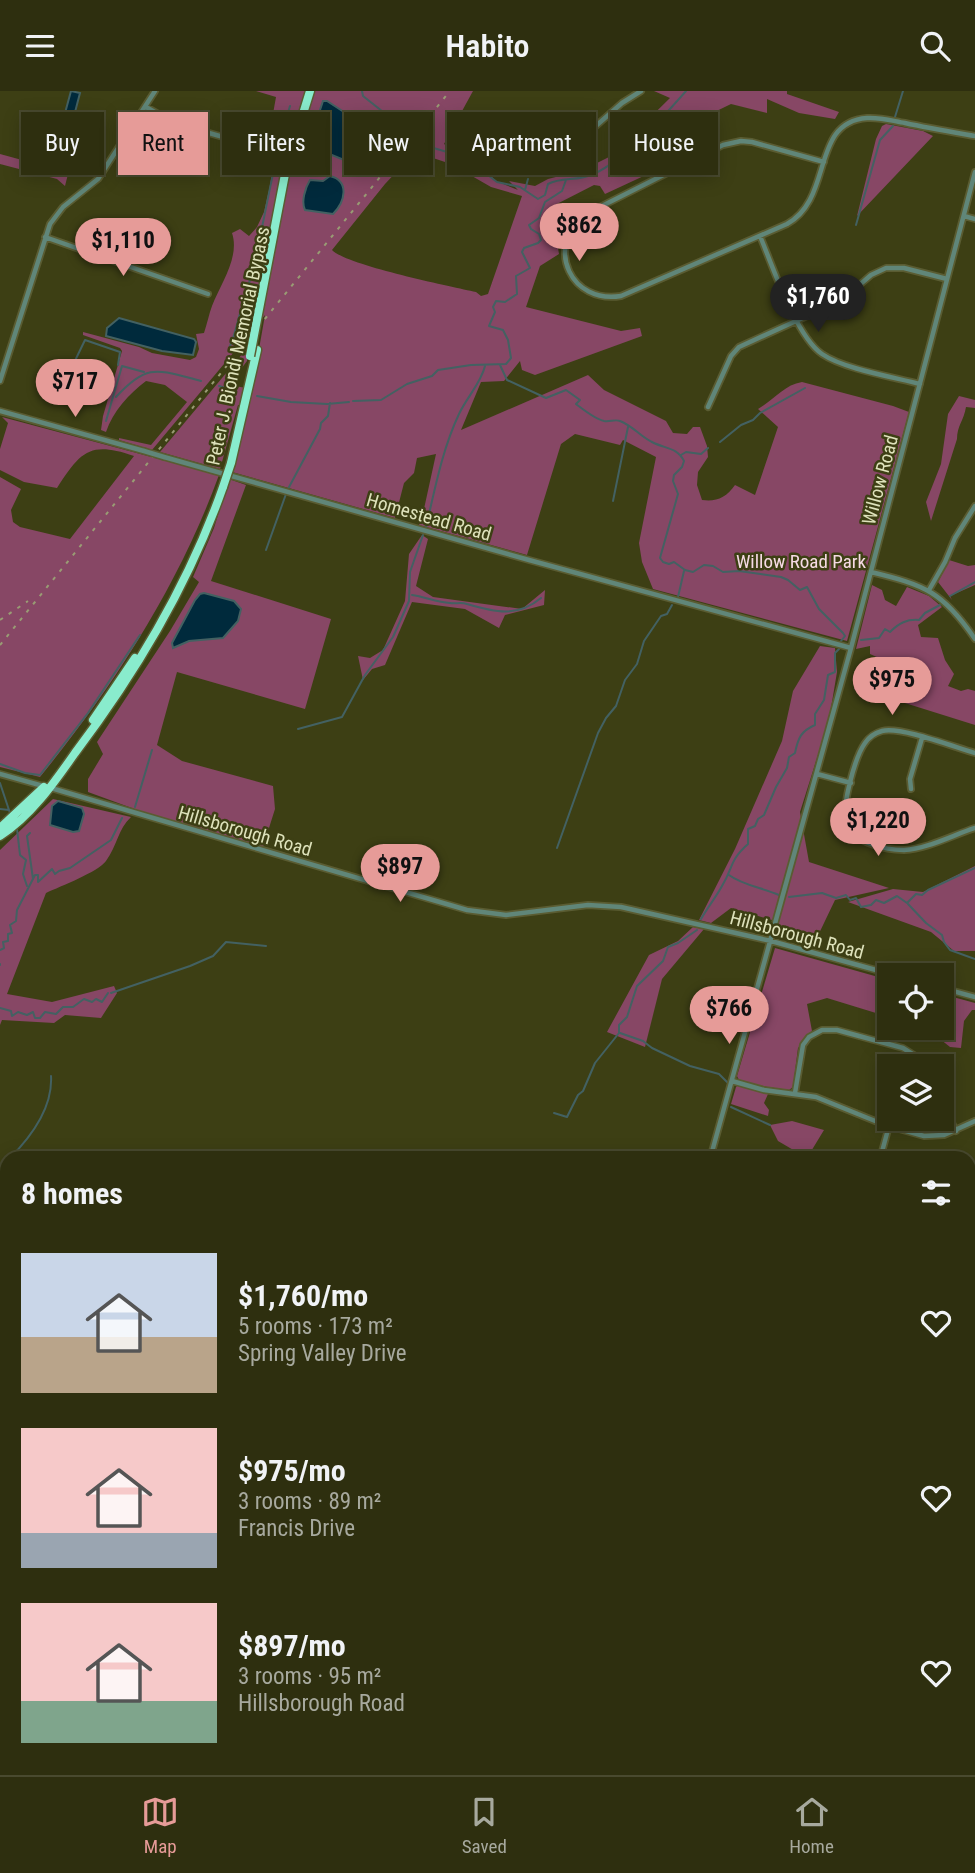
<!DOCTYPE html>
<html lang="en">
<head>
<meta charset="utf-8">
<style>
	body { margin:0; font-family:"Roboto Condensed",sans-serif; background:#363718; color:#f1f3f6; height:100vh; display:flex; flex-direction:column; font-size:26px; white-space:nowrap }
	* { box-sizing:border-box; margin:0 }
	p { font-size:23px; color:#a7a99e }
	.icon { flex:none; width:38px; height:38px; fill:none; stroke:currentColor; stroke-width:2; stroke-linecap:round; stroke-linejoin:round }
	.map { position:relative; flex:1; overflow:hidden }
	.details { position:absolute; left:0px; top:1060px; width:976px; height:625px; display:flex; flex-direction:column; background:#2e2f0f; border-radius:21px 21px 0 0; box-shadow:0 4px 18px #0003,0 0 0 2px #494a2f }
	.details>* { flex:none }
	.top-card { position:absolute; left:21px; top:21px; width:934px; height:63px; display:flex; gap:14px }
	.tools { position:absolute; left:877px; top:872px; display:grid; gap:14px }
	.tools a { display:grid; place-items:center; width:77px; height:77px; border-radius:0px; background:#2e2f0f; box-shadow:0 4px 18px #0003,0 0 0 2px #494a2f; font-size:35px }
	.price { position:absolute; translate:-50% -60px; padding:0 16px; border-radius:24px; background:#e69b98; color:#111; font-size:23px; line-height:46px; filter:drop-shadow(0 2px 4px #0008) }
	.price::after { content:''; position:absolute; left:50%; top:42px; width:21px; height:16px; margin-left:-10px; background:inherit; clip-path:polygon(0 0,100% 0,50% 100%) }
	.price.active { background:#222; color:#fff }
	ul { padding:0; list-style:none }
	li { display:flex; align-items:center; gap:21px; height:175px; padding:0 21px }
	li span { display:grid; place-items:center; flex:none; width:196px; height:140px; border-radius:0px; color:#555 }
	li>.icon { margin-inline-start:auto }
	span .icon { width:84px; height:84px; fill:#fffc; stroke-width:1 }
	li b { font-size:30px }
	h2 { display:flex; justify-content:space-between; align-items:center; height:84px; padding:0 21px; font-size:30px }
	.pill { padding:0 24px; border-radius:0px; background:#2e2f0f; box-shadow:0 4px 18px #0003,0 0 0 2px #494a2f; font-size:24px; line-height:63px }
	.pill.active { background:#e69b98; color:#111 }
	header { display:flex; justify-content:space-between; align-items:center; height:91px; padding:0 21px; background:#2e2f0f; font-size:32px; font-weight:600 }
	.tab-bar { display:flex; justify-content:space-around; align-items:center; height:98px; border-top:2px solid #494a2f; background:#2e2f0f; font-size:19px; color:#a7a99e }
	.tab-bar a { display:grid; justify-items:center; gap:4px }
	.tab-bar .active { color:#e69b98 }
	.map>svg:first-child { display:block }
	.green { fill:#874765; fill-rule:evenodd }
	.water { fill:#002a3c; stroke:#436162; stroke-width:2 }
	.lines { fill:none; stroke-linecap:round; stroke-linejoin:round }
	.stream { stroke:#436162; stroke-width:2 }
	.minor-casing { stroke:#5a5c32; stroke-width:8 }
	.highway-casing { stroke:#5a5c32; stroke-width:11 }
	.minor { stroke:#608679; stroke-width:4.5 }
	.highway { stroke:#89eccd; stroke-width:8 }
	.rail { stroke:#999c74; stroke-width:2; stroke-dasharray:3.5 7; stroke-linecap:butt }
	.minor-bridge-casing { stroke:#5a5c32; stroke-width:8; stroke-linecap:butt }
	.highway-bridge-casing { stroke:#5a5c32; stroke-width:11; stroke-linecap:butt }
	.minor-bridge { stroke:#608679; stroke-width:4.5 }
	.highway-bridge { stroke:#89eccd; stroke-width:8 }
	.labels { text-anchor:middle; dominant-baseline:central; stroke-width:5; stroke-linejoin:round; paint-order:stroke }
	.street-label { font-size:19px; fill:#dee2bb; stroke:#3d3f14 }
	.park-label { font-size:19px; fill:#f6dae5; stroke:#3d3f14 }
</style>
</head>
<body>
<header><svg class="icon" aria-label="menu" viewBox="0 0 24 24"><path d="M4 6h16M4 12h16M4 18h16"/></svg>Habito<svg class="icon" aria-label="search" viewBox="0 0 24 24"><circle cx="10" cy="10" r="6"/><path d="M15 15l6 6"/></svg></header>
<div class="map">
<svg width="975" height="1684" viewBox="0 0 975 1684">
	<rect width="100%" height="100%" fill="#3d3f14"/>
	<path class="green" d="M256,0H473L444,53L482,76L496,90L518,99L509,90L535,95L548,88L583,79L611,65L670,7L654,0H787V3L839,21L835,28L799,22L767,8V22L731,13L653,51L644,66L648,83L605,103L600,95L594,94L551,116L566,133L558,157L559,163L540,175L526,216L621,240L640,237L642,245L535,284L522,279L520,270L504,290L481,291L461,339L588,284L604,299L666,330L673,342L687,343L693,336H700L707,355L708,366L698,381L697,394L702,409C716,411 726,407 735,394L755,404L778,336L758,318C775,308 784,294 802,291L893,315L909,321L847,550L653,498L642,471L639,452L656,366L623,349L620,354L575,343L561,353L527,464L419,434L422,427L436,363L417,367L414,382L404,392L395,427L232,381L249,315L238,314L220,378L160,361L248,256L247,270L229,294L252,298L265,224L152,359L119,349V347L151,354L187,311L165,294L146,290C129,303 113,320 106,341L101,339L103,325L122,260L120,257L83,244V241L139,256L152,262L190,269L196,266L199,258L196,243L204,242C207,233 209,223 212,215C221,192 240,166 232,142L240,138L249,145L257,136L264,121L269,99L275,66L269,45L276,6ZM424,59L430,66L451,73L491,96L522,105L488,203L481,205L476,201C449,195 346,174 332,159L385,93L416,60Z
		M886,33L923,40L933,45L857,125L876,48L882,35Z
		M0,63L55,78L63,76L68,83L65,95L57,88L0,73Z
		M959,305L975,309V317L966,316C964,329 957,335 957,348L931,430L926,411L941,373L948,323Z
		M2,326L219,384C179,494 114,595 40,686L0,676V386L21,398L11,419L13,431L20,436L70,448L134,365C90,350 81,360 57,397L24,391L0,379V358L8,332Z
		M229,388L246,394L211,490L331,528L305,618L177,581L157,654L182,670L273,695L275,718L263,756L140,720L88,701V688L103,663L97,651L170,540L199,491L193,486L214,437Z
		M422,444L428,448L416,495L433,506L522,518L545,499L544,514L505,524L499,537L465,518L412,511L385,574L372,578L363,589L358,565L370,567L383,559L405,510L409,463Z
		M949,469L968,475L975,474V494L950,505L952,509L938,491Z
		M872,494L882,499L885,509L896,515L907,496L929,505L942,516L918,534L921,546L938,547L945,569L954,583L948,595L961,600L968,598L975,600V634L873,602L867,606L854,598L855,593L874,586L879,567L870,563V555L856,558Z
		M820,555L835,557L837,581L829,629L800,721L809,771L889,797L835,809L813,855L785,848L772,829L731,817L711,832L699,829L735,758L782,650L793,600Z
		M53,708L131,726C118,738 117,755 106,770C98,781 61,795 46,802L7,903L52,911L114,895L117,902L101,927L65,924L54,932L2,929L0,934V759Z
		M975,775V860H954L931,841L848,811L893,798L923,801Z
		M693,836L704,838L662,888L645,956L607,941L649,864L678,850Z
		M775,857L889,889V926L827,907L807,913L812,940L798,957L793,996L789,999L761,995L739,989L737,985Z
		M942,903L975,912V919H972L964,930L961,957L950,956L925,936H942Z
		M738,994L768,1003L764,1012L769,1019L768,1025L731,1013L736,996Z
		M792,1030L824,1039L807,1067L778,1050L770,1034Z
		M0,1495L7,1497V1678H320L319,1684H0Z
		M970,1590L975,1591V1684H919L921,1678H970Z"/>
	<path class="water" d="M71,0L80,2L63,67L60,71L52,70Z
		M323,10H327L379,44L380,49L365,75L361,76L310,55L309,52Z
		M330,85C350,90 345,111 333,123L305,119C301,111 305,97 310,89L323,90Z
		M119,227L194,248L196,251L193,264L162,260L106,245L107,237Z
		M204,502L234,510L241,518L238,530L223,547L189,550L173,557L172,552L195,509L200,503Z
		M58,710L82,717L84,723L79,740L73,741L50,734L52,715Z"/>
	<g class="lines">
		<path class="stream" d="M362,0L363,5L397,32L420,53L464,66L497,91L520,96L538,108L545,104L548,93C561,86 577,90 591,84C620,73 665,24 686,0
			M895,26L903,0
			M525,99L528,88
			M856,134L880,49L893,35
			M230,255C235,244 237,232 241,219C263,153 269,82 290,15
			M500,274L507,289L546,307L566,299L580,309L576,313C584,319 595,328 604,330C610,331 615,328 620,330C633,335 641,346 652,351C665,358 677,356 684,370L682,376L674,384L673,390L678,403L660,467L663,471L669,473L674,471L685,479L693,481L704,474L713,475L723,481L739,480L781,486L788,489L800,499L807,496L819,518L843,542L845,545L841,550
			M71,278L85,249L120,261L118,274
			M219,295L235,300
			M257,305L291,311L327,313L349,311
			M116,306C148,271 158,279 201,290
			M353,310L381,309L407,293L432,285L438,279L471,274L506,273L511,267L508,249L503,239L489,235L495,221L493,216L496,210L505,211L517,203L516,185L530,177L522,161L524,157L538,152L541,149L539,143L531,138L529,134L539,127L545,111L562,100L566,89
			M106,330L122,275L144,281
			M720,351L741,334L753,329L760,322L805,297
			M681,364L686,361L701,363L708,357
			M288,398L320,338L321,332L328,325L330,312
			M613,410L628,336
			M426,436C435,398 442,359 459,323C467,306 481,292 485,275
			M266,459L286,403
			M412,504C425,506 437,511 450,512C456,513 461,511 467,513C494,521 517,527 541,507
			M950,505L975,491
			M678,506L684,480
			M861,549L879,547L885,538L890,541C899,532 907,528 919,529L925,522L940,514
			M298,638L342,626L365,584L393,546L409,510L410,481L423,444
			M0,673L25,682L40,684L88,622L140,544
			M0,692L10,722
			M135,716L152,659
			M0,718L9,719
			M17,738L20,764L26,769L23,783L27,795
			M30,742L27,745L33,788
			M557,757L598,642L606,627L616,615L625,589L637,573L644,550L661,525L667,523L672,514
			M729,784C742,794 763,797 779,804
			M789,806L822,802L836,807L846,804L850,809L856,807L861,816L871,814L876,809L884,812L897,805L907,812L916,803L922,804L928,799L975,777
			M908,813L926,832L942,844L944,851L950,859L975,868
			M701,828C708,816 716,806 722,795C734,775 729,770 748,753V738L755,735L758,728L764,724L776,696L787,677L789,666L795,662C798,647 801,640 815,634V623L824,609L828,584L835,581V562L839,558
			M0,859L4,857L3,851L8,850V843L12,842L10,834L16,830L17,819L35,784H38V791L52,778L55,783L59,780L70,777L111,749L122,727
			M0,873V874
			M111,902L190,875L213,865L226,851L266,855
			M0,917L11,920L12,925L18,921L27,924L33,921L35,927H40L45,921L56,923L63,916H73L84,908L92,911L96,908L102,911L108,902
			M620,942L643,950L652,957L690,975L719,983L728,992
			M731,1016L770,1034
			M554,1022L567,1026L578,1004L583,1000L595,972L619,942V934L627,926L637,895L663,870L668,856L678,852L697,839
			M9,1068C31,1046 53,1017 51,985
			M138,1068L139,1065
			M0,1078L7,1070
			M0,1092L7,1101
			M0,1242L7,1244
			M970,1487L975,1489
			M970,1667L975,1658
			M283,1684L284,1678
			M869,1684L870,1678
			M943,1684L955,1678"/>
		<g class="minor-casing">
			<path id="minor" d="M146,16L174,32L262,57
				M565,50L575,51L581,48L622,12L641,0
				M824,71L752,51L741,50L723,54L582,125C546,158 571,213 621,205L787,133C834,107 810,31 867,27C880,26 893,30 905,32C928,37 952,41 975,45
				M964,125L975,128
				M760,145C773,176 796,245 822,263C844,278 893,286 920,293
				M45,146L208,203
				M0,290L50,133L63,116L98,88L155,0
				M708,316L731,265L739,256L842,209L871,184L886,177H904L947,188
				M0,320L144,360
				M164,366L529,469L851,557
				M871,481C925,494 943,501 975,548
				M929,499L945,471L955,447L975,415
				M975,662C954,656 900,635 882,640C875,642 869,646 865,652C855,666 840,719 847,734C855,752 886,759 904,759C927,758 953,744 975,737
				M0,683L43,695
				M817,683L851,692
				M51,697L467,819L506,824L588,814L621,816L771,850L894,884
				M911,698L910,688L922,647
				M942,897L975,906
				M732,990L764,999L816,1006L885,1034L924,1045L944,1044L975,1030
				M795,1002L803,954L809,946L822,939H837L903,957L914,964L922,975
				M942,1012L956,1040
				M712,1063L727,1068
				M710,1068L851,557L975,81
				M880,1068L889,1035
				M970,1131L975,1132
				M970,1220L975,1222
				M970,1297L975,1299
				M970,1373L975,1374
				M0,1423L7,1425
				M970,1545L975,1550
				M590,1678L609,1684
				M921,1678L922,1684
				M322,1684L324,1678
				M426,1684L429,1678"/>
		</g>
		<g class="highway-casing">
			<path id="highway" d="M260,213L286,78L310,0
				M231,372L257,259
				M93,629L135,567
				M0,737L44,696
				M0,745C31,725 54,692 75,662C137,580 189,493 223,396"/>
		</g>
		<use href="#minor" class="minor"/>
		<use href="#highway" class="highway"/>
		<path class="rail" d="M0,529L28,510
			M0,554L450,0"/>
		<g class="minor-bridge-casing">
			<path id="minor-bridge" d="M144,360L164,366"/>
		</g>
		<g class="highway-bridge-casing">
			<path id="highway-bridge" d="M250,265L260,213
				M223,396L231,372"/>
		</g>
		<use href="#minor-bridge" class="minor-bridge"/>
		<use href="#highway-bridge" class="highway-bridge"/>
	</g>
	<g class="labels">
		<g class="street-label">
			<text transform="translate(238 255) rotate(-78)">Peter J. Biondi Memorial Bypass</text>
			<text transform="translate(880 389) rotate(-75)">Willow Road</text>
			<text transform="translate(429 426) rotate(16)">Homestead Road</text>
			<text transform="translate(245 740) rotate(16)">Hillsborough Road</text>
			<text transform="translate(797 844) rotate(15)">Hillsborough Road</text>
		</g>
		<g class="park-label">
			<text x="801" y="470">Willow Road Park</text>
		</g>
	</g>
</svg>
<div class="tools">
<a><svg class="icon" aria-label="locate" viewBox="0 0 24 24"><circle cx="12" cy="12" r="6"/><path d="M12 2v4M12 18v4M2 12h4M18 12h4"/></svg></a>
<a><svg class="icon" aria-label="layers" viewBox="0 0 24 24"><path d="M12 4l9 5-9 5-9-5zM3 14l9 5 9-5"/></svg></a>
</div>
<b class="price" style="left:579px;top:172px">$862</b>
<b class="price" style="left:123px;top:187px">$1,110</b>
<b class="price active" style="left:818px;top:243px">$1,760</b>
<b class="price" style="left:75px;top:328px">$717</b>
<b class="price" style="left:892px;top:626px">$975</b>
<b class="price" style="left:878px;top:767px">$1,220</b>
<b class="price" style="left:400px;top:813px">$897</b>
<b class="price" style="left:729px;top:955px">$766</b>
<div class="top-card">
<a class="pill">Buy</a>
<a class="pill active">Rent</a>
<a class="pill">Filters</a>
<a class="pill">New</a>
<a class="pill">Apartment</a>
<a class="pill">House</a>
</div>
<section class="details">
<h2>8 homes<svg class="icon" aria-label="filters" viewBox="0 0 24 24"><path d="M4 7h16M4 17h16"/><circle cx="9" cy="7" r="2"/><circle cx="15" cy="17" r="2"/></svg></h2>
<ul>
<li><span style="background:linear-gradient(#c9d6e8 60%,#b9a48a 0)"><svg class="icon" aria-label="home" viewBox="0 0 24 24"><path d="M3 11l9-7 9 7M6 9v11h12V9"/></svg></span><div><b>$1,760/mo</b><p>5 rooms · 173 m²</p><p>Spring Valley Drive</p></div><svg class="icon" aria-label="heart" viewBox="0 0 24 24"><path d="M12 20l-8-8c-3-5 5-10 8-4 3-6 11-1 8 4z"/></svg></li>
<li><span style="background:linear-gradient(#f6c9c9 75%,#9aa5b1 0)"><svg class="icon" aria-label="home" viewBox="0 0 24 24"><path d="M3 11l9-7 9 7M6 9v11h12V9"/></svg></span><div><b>$975/mo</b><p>3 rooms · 89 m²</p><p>Francis Drive</p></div><svg class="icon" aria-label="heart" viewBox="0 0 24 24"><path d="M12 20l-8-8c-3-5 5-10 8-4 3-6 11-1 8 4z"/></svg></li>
<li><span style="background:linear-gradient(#f6c9c9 70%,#7fa58c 0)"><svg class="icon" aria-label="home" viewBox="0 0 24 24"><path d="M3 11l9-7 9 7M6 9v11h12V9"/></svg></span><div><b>$897/mo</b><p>3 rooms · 95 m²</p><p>Hillsborough Road</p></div><svg class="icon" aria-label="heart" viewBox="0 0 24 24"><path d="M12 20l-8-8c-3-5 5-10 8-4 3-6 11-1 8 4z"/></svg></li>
</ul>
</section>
</div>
<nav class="tab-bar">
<a class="active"><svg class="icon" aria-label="map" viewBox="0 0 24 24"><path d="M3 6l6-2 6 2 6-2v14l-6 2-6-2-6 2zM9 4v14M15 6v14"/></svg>Map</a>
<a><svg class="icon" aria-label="saved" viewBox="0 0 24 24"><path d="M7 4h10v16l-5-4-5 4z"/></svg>Saved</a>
<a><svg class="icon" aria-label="home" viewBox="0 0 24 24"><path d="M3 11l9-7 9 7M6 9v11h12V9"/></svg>Home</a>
</nav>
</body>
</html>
